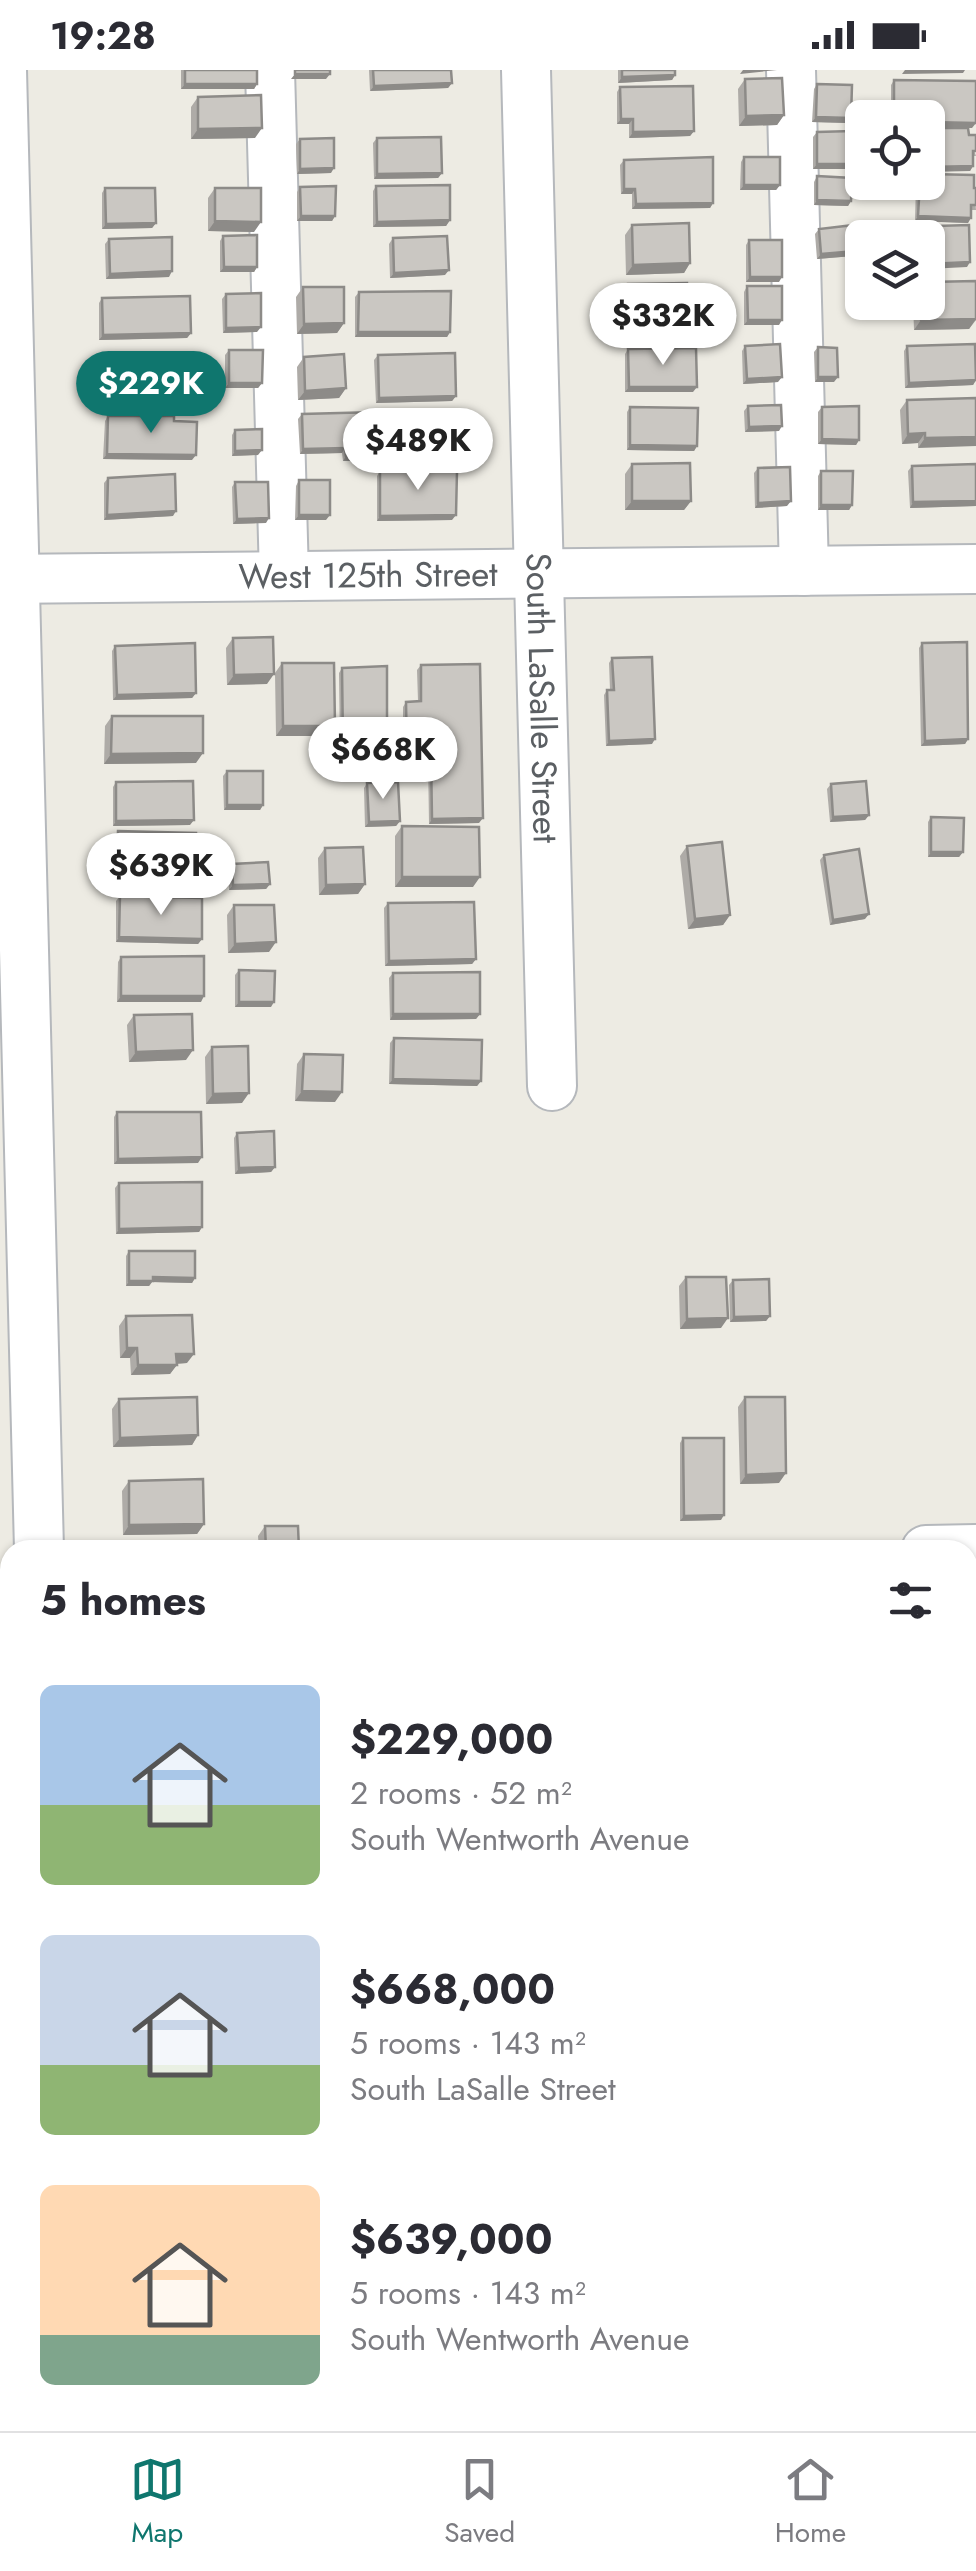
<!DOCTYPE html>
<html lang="en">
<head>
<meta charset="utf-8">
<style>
	body { margin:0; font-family:Jost,sans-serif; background:#f2f2f3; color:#2b2b33; height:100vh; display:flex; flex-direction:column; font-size:38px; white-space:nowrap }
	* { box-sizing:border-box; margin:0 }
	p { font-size:32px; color:#7c7c81 }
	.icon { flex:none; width:55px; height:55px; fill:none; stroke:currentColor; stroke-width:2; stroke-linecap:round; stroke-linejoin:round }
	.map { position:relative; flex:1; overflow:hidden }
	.sheet { position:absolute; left:0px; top:1470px; width:978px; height:892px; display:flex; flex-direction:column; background:#fff; border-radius:30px 30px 0 0; box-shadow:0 2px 8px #0004 }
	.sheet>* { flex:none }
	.buttons { position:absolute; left:845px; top:30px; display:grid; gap:20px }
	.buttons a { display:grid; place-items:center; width:100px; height:100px; border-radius:15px; background:#fff; box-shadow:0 2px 8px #0004; font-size:50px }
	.price { position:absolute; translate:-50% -85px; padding:0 22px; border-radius:35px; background:#fff; color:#222; font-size:32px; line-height:65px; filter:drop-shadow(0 2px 5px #0008) }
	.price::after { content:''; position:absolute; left:50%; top:60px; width:30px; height:22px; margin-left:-15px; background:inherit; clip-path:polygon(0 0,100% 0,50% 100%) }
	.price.selected { background:#0f766e; color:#fff }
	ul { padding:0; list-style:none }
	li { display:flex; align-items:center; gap:30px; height:250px; padding:0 40px }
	li span { display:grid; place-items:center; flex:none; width:280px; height:200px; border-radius:15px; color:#555 }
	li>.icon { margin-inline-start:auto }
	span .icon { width:120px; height:120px; fill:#fffc; stroke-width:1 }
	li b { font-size:42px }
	h2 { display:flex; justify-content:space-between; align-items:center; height:120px; padding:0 40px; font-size:42px }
	.status { display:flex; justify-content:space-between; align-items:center; height:70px; padding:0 50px; background:#fff; direction:ltr }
	.status svg { height:28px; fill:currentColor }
	.dock { display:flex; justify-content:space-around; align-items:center; height:140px; border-top:2px solid #e1e1e2; background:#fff; font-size:28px; color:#7c7c81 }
	.dock a { display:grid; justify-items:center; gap:5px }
	.dock .selected { color:#0f766e }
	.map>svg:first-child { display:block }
	.commercial { fill:#fcf3d9 }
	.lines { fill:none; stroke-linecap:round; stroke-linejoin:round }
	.minor-casing { stroke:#b5b8bc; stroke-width:52 }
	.minor { stroke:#fff; stroke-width:48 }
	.wall { fill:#aeaba7 }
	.shaded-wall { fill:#8d8b88 }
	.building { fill:#cac7c2; stroke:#8d8b88; stroke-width:2.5 }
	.labels { text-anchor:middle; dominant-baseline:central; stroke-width:8; stroke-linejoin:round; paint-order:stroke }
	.street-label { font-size:35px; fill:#5b5f63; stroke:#fff }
</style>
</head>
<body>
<div class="status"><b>19:28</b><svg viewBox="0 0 49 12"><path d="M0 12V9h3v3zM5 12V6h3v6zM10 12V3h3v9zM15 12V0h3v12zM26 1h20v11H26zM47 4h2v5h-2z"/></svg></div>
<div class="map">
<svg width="976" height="2361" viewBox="0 0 976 2361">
	<rect width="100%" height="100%" fill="#edebe3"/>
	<path class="commercial" d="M10,2221V2352H594L595,2361H0V2230Z"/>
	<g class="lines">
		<g class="minor-casing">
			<g id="minor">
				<path d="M2,0L39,1480"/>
				<path d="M270,0L284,506"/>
				<path id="s1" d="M526,0L552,1016"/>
				<path d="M791,0L804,501"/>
				<path id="s2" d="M0,509L976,499"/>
				<path d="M926,1480L976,1479"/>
				<path d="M0,1552H10"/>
				<path d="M968,1732H976"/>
				<path d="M968,2026L976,2027"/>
				<path d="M968,2315L976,2316"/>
				<path d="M61,2352V2361"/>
				<path d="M196,2361L323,2354L324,2361"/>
			</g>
		</g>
		<use href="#minor" class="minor"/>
	</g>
	<path class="wall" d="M181,0H257V14L254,19H181Z
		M369,0H451L452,13L448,18L370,21Z
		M618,0H675V5L672,10L618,13Z
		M745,9L784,45L777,55L739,56L738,19Z
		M894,10L972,58H968L969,65L976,86H973V96L970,101L928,48H891V15Z
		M817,14L848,53L812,52L814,19Z
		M620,17L694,61L690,66L629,68V54H617V22Z
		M198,27L255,68L191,69V37Z
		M817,62L852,94L849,99H813V67Z
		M377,68L442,103L438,108L374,109L373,73Z
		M300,69L331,103L297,104L296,74Z
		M744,87L780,115L776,120H740L741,92Z
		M624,90L713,133L710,138L632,139V124H621L620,95Z
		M817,106L851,131L848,136L814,135V112Z
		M916,112L974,118L976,140H971L968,153L915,151Z
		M376,116L450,150L446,156L373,157V121Z
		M300,117L335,146L332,151H297V122Z
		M105,118L156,153L152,158L102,159V123Z
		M215,118L254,162L208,161V128Z
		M632,155L690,193L684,203L626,205L625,165Z
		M819,159L853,186L817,189L815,164Z
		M223,166L257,197L254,202H220V171Z
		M393,168L445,205L390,208L389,174Z
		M109,169L169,207L106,209L105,174Z
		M749,170L779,212H746V175Z
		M628,214L681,262L623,263L621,224Z
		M747,216L779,255H744V222Z
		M303,217L344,253L337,263L297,264L296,227Z
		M359,222L450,262L447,267H355V227Z
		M226,224L257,262L223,263L222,229Z
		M102,228L191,263L187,268L99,270V233Z
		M913,232H928L976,250L969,259L914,260Z
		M745,276L778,312L743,314L742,281Z
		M907,276L976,310L973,315L905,318L904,281Z
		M818,277L834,312H815L814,282Z
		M628,279L693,322H625V284Z
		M229,280L262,313L258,318H225V285Z
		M378,285L456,326L452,331L376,333L374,290Z
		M304,287L346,318L339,328L298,330L297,297Z
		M103,288L184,326L100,329L99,293Z
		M976,328L918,378V373L902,374L900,340L907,330Z
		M748,336L779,361L745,362L744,341Z
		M630,337L697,376L694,381L627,380V342Z
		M822,337L859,370L856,375L818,374V342Z
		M302,344L453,388L343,391L342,383L300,384L298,349Z
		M108,346L174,351L192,390L103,389L105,351Z
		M235,360L258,385L232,386V365Z
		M632,394L691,431L684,440H625V404Z
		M976,394V436L910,438L908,401L912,396Z
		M758,398L787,436L755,438L754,403Z
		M380,401L452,450L377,451V406Z
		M821,401L852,435L849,440H818V406Z
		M108,408L173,446L104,450V413Z
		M299,410L326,450H295L296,416Z
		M235,412L266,453L233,454L232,417Z
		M233,568L267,614L227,615L226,578Z
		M922,573L968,669L965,674L921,676L919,578Z
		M115,576L196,623L192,628L113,630L112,581Z
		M612,588L652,674L606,676L604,625L607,620H610L609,593Z
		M282,593L328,666H276L275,603Z
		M421,595L479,753L429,754L428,689H403V637L406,632L418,631L417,600Z
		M342,598L387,671L384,676H340L339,603Z
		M112,646L196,693L104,694L105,656Z
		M227,701L263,735L260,740H224L223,706Z
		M116,712L190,755L113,756V717Z
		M367,713L400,751L396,756L365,757L364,718Z
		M831,714L869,745L865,750L830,752L827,719Z
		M931,747L963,782L959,787H928V752Z
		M402,756L473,817H395V766Z
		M118,761L194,814L191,819L113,817L115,766Z
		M687,776L730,845L723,855L688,859L680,786Z
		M325,778L365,814L358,824L319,825L318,788Z
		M824,785L865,849L830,855L820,790Z
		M232,794L270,814L266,819L229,820L228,799Z
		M120,826L202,869L198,874L116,872V831Z
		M388,833L476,889L472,894L385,896L384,838Z
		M234,835L269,882L228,883L227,845Z
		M121,887L201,932H117L118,892Z
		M239,900L271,937H235V905Z
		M393,903L480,944L476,949L390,950L389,908Z
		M134,945L186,990L129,992L127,955Z
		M394,968L481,1011L477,1016L389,1014L390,973Z
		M212,977L242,1033L206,1034L205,987Z
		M304,984L335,1032L295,1031L297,994Z
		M117,1042L198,1093L114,1094V1047Z
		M237,1063L275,1097L271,1102L235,1104L234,1068Z
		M119,1113L202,1157L199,1162L116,1164L115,1118Z
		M129,1181L195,1208L192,1213L152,1212L149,1216H126V1186Z
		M686,1207L721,1258L680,1259L679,1216Z
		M733,1210L770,1246L766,1251L730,1252L729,1215Z
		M126,1246L187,1293L177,1294L170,1304L131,1305L130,1288H120L119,1256Z
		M745,1327L779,1413L740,1414L738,1337Z
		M119,1329L198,1365L192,1375L113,1377L112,1339Z
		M683,1368L721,1450L680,1451V1373Z
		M129,1411L204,1454L197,1464L123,1465L122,1421Z
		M265,1456L299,1480H259L258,1466Z
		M970,1568L976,1638H968V1571Z
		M975,1861H976V1938L968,1937V1900L972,1866Z"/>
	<path class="shaded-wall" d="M743,0H777L740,4Z
		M905,0H965L963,3L902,4Z
		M295,4H330L326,9H291Z
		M675,5L672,10L618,13L622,7Z
		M452,13L448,18L370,21L374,16Z
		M185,14H257L254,19H181Z
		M784,45L777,55L739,56L746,46Z
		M816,47L851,48L848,53L812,52Z
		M621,49H633L629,54H617Z
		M928,52L976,53L972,58L928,57Z
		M262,58L255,68L191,69L198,59Z
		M694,61L690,66L629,68L633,62Z
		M817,94H852L849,99H813Z
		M973,96L970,101L928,102V97Z
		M334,98L331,103L297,104L300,99Z
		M442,103L438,108L374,109L377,104Z
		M744,115H780L776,120H740Z
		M624,119H635L632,124H621Z
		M817,130L851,131L848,136L814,135Z
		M713,133L710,138L632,139L636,134Z
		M301,146H335L332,151H297Z
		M918,146L971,148L968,153L915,151Z
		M450,150L446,156L373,157L377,152Z
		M215,151L261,152L254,162L208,161Z
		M156,153L152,158L102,159L106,154Z
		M856,181L853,186L817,189L821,184Z
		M970,192L967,197L928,199V194Z
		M690,193L684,203L626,205L633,195Z
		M224,197H257L254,202H220Z
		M449,200L445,205L390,208L394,203Z
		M172,201L169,207L106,209L110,204Z
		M750,207H782L779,212H746Z
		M976,249L969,259L914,260L921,250Z
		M748,250H782L779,255H744Z
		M688,252L681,262L623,263L630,253Z
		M344,253L337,263L297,264L304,254Z
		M261,257L257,262L223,263L226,258Z
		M358,262H450L447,267H355Z
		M191,263L187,268L99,270L103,265Z
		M782,307L778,312L743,314L747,309Z
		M818,307H838L834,312H815Z
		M976,310L973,315L905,318L909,313Z
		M229,313H262L258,318H225Z
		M629,317H697L693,322H625Z
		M346,318L339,328L298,330L305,321Z
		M187,321L184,326L100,329L103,324Z
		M456,326L452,331L376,333L379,328Z
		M782,356L779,361L745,362L749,357Z
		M925,363L918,373L902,374L908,364Z
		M976,367V376L918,378L925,368Z
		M822,369L859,370L856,375L818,374Z
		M630,375L697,376L694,381L627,380Z
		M345,378L342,383L300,384L303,379Z
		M262,380L258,385L232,386L235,381Z
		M456,383L453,388L343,391L346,386Z
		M107,384L196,385L192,390L103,389Z
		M632,431H691L684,440H625Z
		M791,431L787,436L755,438L758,433Z
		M976,431V436L910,438L913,432Z
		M821,435H852L849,440H818Z
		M176,441L173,446L104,450L107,445Z
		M299,445H330L326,450H295Z
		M456,445L452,450L377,451L380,446Z
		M269,448L266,453L233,454L237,449Z
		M274,604L267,614L227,615L234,605Z
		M196,623L192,628L113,630L117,625Z
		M283,656H335L328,666H276Z
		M655,669L652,674L606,676L609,671Z
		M968,669L965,674L921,676L925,671Z
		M343,671H387L384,676H340Z
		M203,683L196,693L104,694L111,684Z
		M407,684H431L428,689H403Z
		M227,735H263L260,740H224Z
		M869,745L865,750L830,752L833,747Z
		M483,748L479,753L429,754L432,749Z
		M194,750L190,755L113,756L116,751Z
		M400,751L396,756L365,757L369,752Z
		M931,782H963L959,787H928Z
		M402,807H480L473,817H395Z
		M117,812L194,814L191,819L113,817Z
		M270,814L266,819L229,820L233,815Z
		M365,814L358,824L319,825L326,815Z
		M869,844L865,849L830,855L833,850Z
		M730,845L723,855L688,859L695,849Z
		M119,867L202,869L198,874L116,872Z
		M276,872L269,882L228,883L235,874Z
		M476,889L472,894L385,896L389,891Z
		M121,926H204L201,932H117Z
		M239,932H274L271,937H235Z
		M393,944H480L476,949L390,950Z
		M193,980L186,990L129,992L136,982Z
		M393,1009L481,1011L477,1016L389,1014Z
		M302,1021L342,1022L335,1032L295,1031Z
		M249,1023L242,1033L206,1034L213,1024Z
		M202,1087L198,1093L114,1094L118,1089Z
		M275,1097L271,1102L235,1104L239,1098Z
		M202,1157L199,1162L116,1164L119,1159Z
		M153,1207L195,1208L192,1213L152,1212L149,1216H126L129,1211Z
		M770,1246L766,1251L730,1252L734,1247Z
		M728,1248L721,1258L680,1259L687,1249Z
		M127,1278H137L130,1288H120Z
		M176,1284H194L187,1293L169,1294Z
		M138,1295H177L170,1304L131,1305Z
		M198,1365L192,1375L113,1377L120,1368Z
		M786,1403L779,1413L740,1414L746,1405Z
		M724,1445L721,1450L680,1451L684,1446Z
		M204,1454L197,1464L123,1465L129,1455Z
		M970,1633H976V1638H968Z
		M968,1932L976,1933V1938L968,1937Z
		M968,2195L976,2196V2201H968Z
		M968,2274L976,2275V2280L968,2279Z"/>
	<path class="building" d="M185,0H257V14H185Z
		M295,0H330V4H295Z
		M373,0H451L452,13L374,16Z
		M622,0H675V5L622,7Z
		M782,8L784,45L746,46L745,9Z
		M894,10L976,11V53L928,52V48H894Z
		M817,14L852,15L851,48L816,47Z
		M693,16L694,61L633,62V49H621L620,17Z
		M261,25L262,58L198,59V27Z
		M928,58H968L969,65H976V81H973V96L928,97Z
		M852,61V94H817V62Z
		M441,67L442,103L377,104V68Z
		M334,68V98L300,99V69Z
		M713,87V133L636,134L635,119H624V90Z
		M744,87H780V115H744Z
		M928,104L974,105V118H976V135H971V148L918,146L920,112H928Z
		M817,106L852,108L851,131L817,130Z
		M450,115V150L377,152L376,116Z
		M336,116L335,146H301L300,117Z
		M105,118H155L156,153L106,154Z
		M215,118H261V152L215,151Z
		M689,153L690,193L633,195L632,155Z
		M854,155L856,181L821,184L819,159Z
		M969,155L970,192L928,194V168H902L901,157Z
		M257,165V197H224L223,166Z
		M447,166L449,200L394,203L393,168Z
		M172,167V201L110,204L109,169Z
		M749,170H782V207H750Z
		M976,211V249L921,250L920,232H928V212Z
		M687,213L688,252L630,253L628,214Z
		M747,216H782V250H748Z
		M303,217H344V253L304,254Z
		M451,221L450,262H358L359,222Z
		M261,223V257L226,258V224Z
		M190,226L191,263L103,265L102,228Z
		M780,274L782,307L747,309L745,276Z
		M975,274L976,310L909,313L907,276Z
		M818,277L837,278L838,307H818Z
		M696,278L697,317H629L628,279Z
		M229,280H263L262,313H229Z
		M455,283L456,326L379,328L378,285Z
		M344,284L346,318L305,321L304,287Z
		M186,285L187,321L103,324V288Z
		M976,328V367L925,368V363L908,364L907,330Z
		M781,335L782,356L749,357L748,336Z
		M859,336V370L822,369V337Z
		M630,337L698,338L697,376L630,375Z
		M455,340L456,383L346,386L345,378L303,379L302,344Z
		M108,346H174V351L197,352L196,385L107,384Z
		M262,359V380L235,381V360Z
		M690,393L691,431H632V394Z
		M976,394V431L913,432L912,396Z
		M790,397L791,431L758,433V398Z
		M380,401H457L456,445L380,446Z
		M821,401H853L852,435H821Z
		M175,404L176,441L107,445L108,408Z
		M299,410H330V445H299Z
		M235,412H268L269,448L237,449Z
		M273,567L274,604L234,605L233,568Z
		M967,572L968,669L925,671L922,573Z
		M195,573L196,623L117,625L115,576Z
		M652,587L655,669L609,671L607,620H614L612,588Z
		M282,593H334L335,656H283Z
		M480,594L483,748L432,749L431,684H407L406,632L421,631V595Z
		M387,596V671H343L342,598Z
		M112,646H203V683L111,684Z
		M227,701H263V735H227Z
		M193,711L194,750L116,751V712Z
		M866,711L869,745L833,747L831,714Z
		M398,712L400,751L369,752L367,713Z
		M931,747L964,748L963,782H931Z
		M402,756L479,757L480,807H402Z
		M118,761L196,763L194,814L117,812Z
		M722,772L730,845L695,849L687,776Z
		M363,777L365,814L326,815L325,778Z
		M859,779L869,844L833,850L824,785Z
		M268,792L270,814L233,815L232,794Z
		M120,826L202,828V869L119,867Z
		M474,832L476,889L389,891L388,833Z
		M234,835H274L276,872L235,874Z
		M204,886V926H121V887Z
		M239,900L275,901L274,932H239Z
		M480,902V944H393V903Z
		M192,944L193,980L136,982L134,945Z
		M394,968L482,970L481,1011L393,1009Z
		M248,976L249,1023L213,1024L212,977Z
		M304,984L343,985L342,1022L302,1021Z
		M117,1042H201L202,1087L118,1089Z
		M274,1061L275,1097L239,1098L237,1063Z
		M202,1112V1157L119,1159V1113Z
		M129,1181H195V1208L153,1207V1211H129Z
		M686,1207H726L728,1248L687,1249Z
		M769,1209L770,1246L734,1247L733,1210Z
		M192,1245L194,1284H176L177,1295H138L137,1278H127L126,1246Z
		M197,1327L198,1365L120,1368L119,1329Z
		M745,1327H785L786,1403L746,1405Z
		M683,1368H724V1445L684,1446Z
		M203,1409L204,1454L129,1455V1411Z
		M265,1456H298L299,1480H266Z
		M970,1568H976V1633H970Z
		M975,1861H976V1933L968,1932Z
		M968,2125L976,2126V2196L968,2195Z
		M970,2233L976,2234V2275L968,2274Z
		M671,2352H713V2361H671Z
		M738,2358L779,2360V2361H738Z"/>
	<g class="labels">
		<g class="street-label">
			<text stroke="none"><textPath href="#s2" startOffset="368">West 125th Street</textPath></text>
			<text stroke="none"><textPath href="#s1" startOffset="628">South LaSalle Street</textPath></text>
		</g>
	</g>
</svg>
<div class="buttons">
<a><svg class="icon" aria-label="locate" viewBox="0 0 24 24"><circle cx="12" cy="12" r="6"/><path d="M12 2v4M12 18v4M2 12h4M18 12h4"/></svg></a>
<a><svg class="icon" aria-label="layers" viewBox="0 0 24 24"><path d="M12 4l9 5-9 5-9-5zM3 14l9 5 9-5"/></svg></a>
</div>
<b class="price" style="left:663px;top:298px">$332K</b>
<b class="price selected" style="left:151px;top:366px">$229K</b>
<b class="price" style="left:418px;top:423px">$489K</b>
<b class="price" style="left:383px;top:732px">$668K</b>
<b class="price" style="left:161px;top:848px">$639K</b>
<section class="sheet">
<h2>5 homes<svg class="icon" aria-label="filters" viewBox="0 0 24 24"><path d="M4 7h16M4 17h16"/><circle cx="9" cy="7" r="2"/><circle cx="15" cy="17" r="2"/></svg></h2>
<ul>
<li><span style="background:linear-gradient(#a9c7e8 60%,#8fb573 0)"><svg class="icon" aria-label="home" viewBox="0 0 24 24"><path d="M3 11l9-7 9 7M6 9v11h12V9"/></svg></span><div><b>$229,000</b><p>2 rooms · 52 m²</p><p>South Wentworth Avenue</p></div></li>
<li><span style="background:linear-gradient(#c9d6e8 65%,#8fb573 0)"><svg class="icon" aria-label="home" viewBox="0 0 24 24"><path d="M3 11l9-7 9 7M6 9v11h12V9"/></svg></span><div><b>$668,000</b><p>5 rooms · 143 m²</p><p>South LaSalle Street</p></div></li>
<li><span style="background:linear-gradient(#ffd9b3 75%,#7fa58c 0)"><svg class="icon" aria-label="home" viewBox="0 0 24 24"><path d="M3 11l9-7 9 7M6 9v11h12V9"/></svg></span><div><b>$639,000</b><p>5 rooms · 143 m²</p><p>South Wentworth Avenue</p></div></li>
</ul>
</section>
</div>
<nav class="dock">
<a class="selected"><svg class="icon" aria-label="map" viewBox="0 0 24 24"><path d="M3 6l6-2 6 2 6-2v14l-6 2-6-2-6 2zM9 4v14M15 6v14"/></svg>Map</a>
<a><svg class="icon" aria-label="saved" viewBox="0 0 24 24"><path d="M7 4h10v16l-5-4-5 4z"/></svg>Saved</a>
<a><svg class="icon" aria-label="home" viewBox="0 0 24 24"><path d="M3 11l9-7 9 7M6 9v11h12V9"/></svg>Home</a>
</nav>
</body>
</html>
